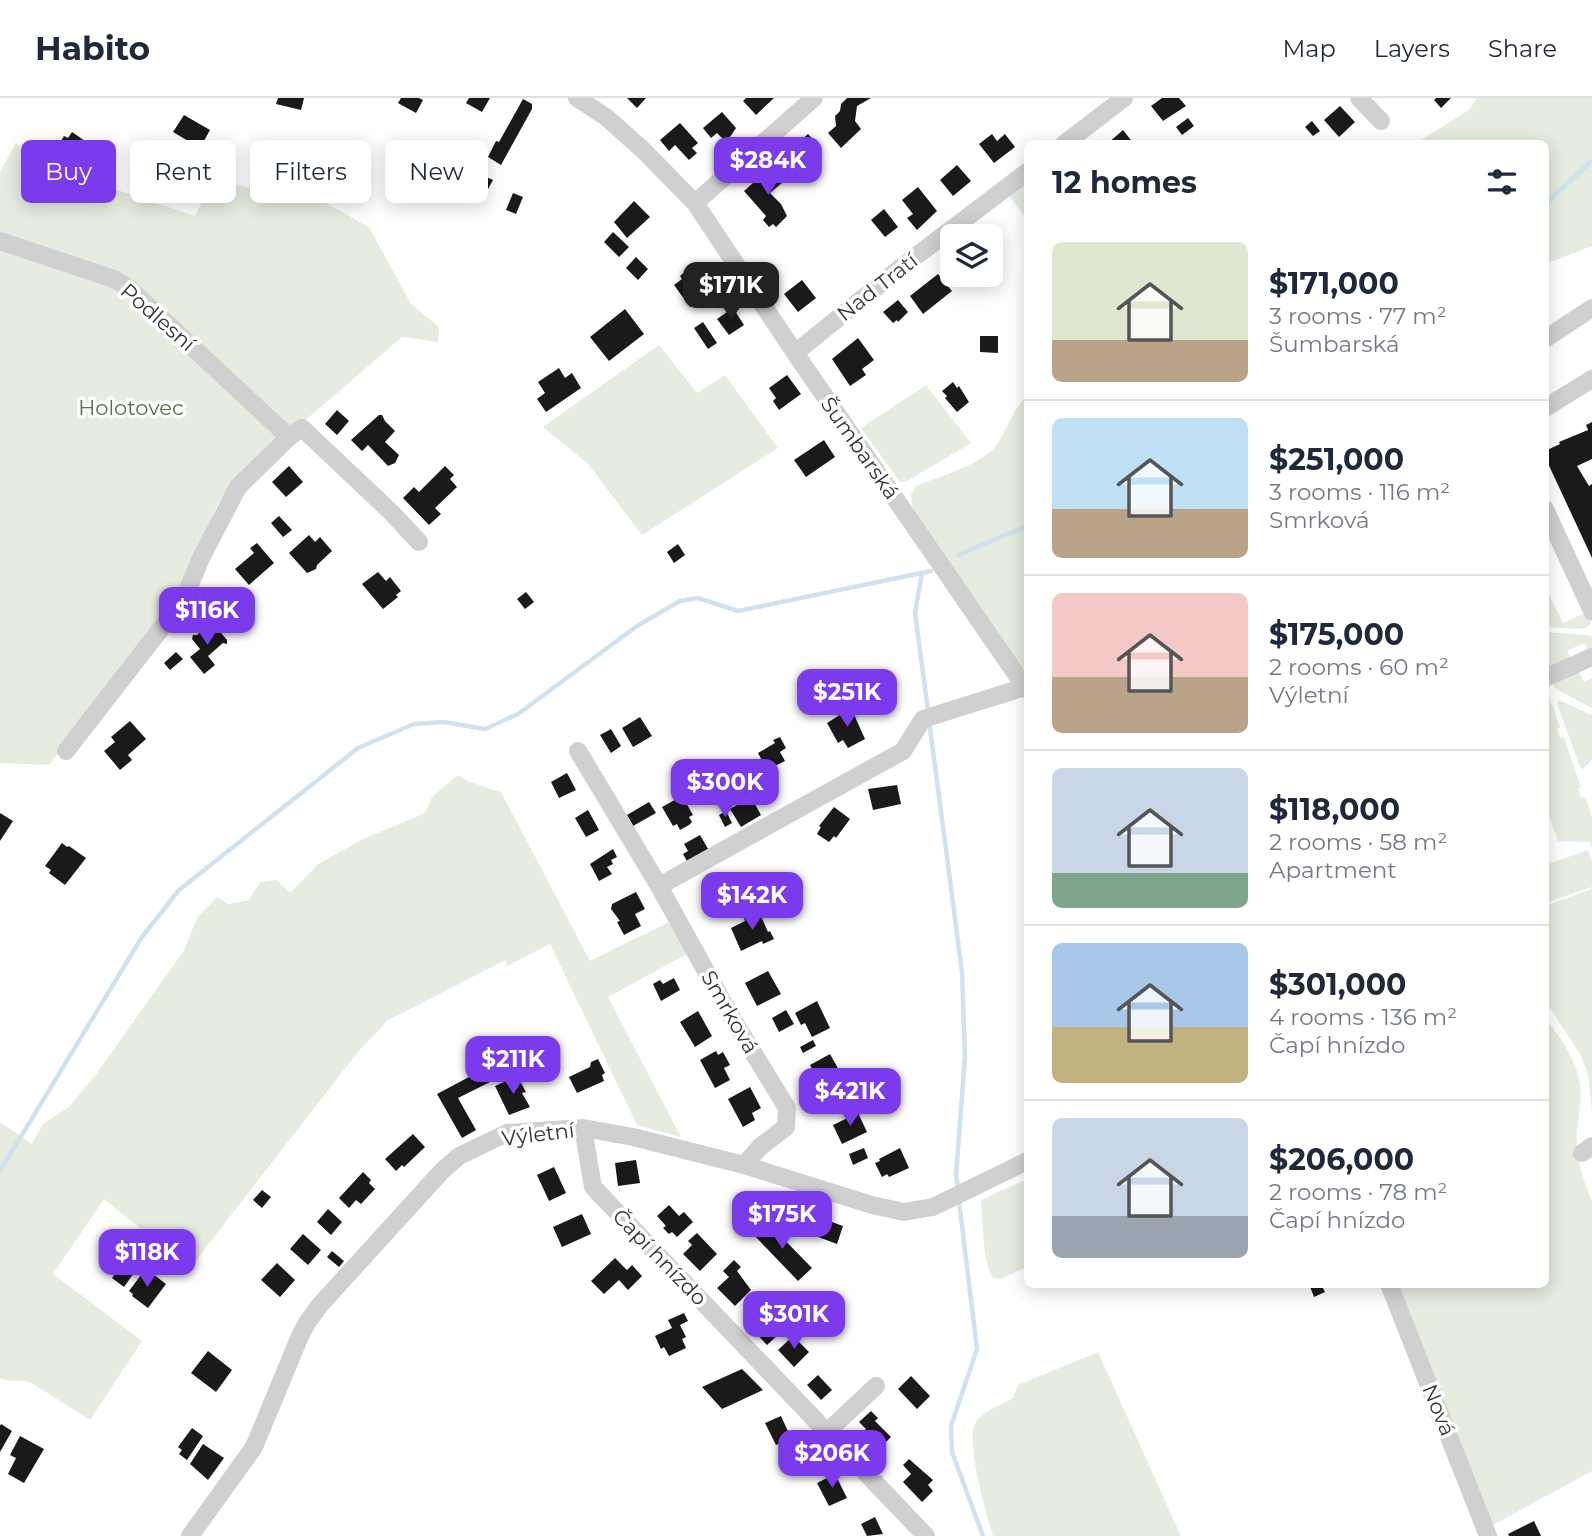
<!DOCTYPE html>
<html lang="en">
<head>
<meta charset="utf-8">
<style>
	body { margin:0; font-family:Montserrat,sans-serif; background:#f2f2f3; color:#1f2937; height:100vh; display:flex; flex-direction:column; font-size:26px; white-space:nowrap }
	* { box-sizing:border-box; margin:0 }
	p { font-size:23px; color:#747a83 }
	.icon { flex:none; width:38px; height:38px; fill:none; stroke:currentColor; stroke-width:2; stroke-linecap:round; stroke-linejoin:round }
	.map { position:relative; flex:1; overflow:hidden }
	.side { position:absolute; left:1024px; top:42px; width:525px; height:1148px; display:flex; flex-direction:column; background:#fff; border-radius:10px; box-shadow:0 4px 18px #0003 }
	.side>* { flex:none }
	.banner { position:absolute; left:21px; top:42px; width:665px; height:63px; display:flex; gap:14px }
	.buttons { position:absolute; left:940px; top:126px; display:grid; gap:14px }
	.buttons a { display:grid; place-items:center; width:63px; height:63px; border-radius:10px; background:#fff; box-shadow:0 4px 18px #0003; font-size:35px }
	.price { position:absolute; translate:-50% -60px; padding:0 16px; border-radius:14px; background:#7c3aed; color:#fff; font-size:23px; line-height:46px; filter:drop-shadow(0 2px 4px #0008) }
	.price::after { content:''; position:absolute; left:50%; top:42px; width:21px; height:16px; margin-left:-10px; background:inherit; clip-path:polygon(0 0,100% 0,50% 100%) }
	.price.selected { background:#222; color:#fff }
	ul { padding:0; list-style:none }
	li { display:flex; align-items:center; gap:21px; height:175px; padding:0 28px }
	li+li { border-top:2px solid #e0e1e3 }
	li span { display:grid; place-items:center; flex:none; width:196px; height:140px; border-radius:10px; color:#555 }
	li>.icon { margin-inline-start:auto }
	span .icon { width:84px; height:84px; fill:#fffc; stroke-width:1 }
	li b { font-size:30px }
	h2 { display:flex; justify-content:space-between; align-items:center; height:84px; padding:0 28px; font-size:30px }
	.tag { padding:0 24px; border-radius:10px; background:#fff; box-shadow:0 4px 18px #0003; font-size:24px; line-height:63px }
	.tag.selected { background:#7c3aed; color:#fff }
	header { display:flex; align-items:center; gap:42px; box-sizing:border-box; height:98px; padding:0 35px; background:#fff; border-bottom:2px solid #e0e1e3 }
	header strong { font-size:33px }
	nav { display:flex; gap:38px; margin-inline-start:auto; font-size:24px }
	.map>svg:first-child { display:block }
	.green { fill:#e6ecdf }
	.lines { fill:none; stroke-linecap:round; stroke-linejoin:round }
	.stream { stroke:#cfe2ee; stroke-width:4.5 }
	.building { fill:#1a1a1a }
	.street { stroke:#d0d0d0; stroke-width:18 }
	.labels { text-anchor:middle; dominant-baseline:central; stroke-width:7; stroke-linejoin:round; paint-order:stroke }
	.street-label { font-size:21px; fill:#333; stroke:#fff }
	.park-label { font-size:21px; fill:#56703f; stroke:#fff }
</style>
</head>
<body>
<header>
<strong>Habito</strong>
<nav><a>Map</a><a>Layers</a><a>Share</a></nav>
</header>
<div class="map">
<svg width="1592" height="1438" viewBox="0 0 1592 1438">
	<rect width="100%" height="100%" fill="#fff"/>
	<path class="green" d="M1477,0H1592V148L1545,166V46L1416,45L1469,12Z
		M16,45L45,68L195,118L214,80L292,102L304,93L369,129L411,206L439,229L438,244L402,239L246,373L218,405L177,499L49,667L0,665V74Z
		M1027,79V122L1007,95Z
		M659,247L697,295L725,277L778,350L642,437L588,366L543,329Z
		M926,287L971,345L907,383L900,384L861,330Z
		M1027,298V572L1021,569L913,412L911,397L916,388C940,378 971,370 991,353C1005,341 1010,313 1027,298Z
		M1545,488L1563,525L1587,514L1591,524L1589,528L1583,531L1545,529Z
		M1545,534L1588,537L1592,539V550L1589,553L1584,545L1567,553L1571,561L1547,572Z
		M1579,574L1584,584L1592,580V610L1556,591L1551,581Z
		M1545,594L1549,598L1560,629L1557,631L1560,640L1564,639L1581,689L1578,690L1581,700L1585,699L1592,719V750L1590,744L1558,743L1545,706Z
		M1559,602L1592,617V662L1583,671L1580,669L1557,605Z
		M458,677L470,684L501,694L590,863L669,824L687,856L608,899L681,1039L637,1027L550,846L507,868L506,862L388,922L357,955L190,1170L104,1101L53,1176L142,1243L90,1322L30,1284C21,1282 6,1284 0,1280V1024L32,1046L43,1026L69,1009L97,975L183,854L197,820L217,799L228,806L249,802L260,784L277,782L290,795L318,766L363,741L425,715L432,699Z
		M1588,752L1592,762V789L1545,805V767Z
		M1592,791V1013L1588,976L1580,956L1545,902V808Z
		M1549,925C1559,938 1569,952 1575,968C1585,989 1579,1011 1577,1033C1575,1057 1582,1081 1592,1103V1373L1491,1428L1395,1187L1545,1186V927Z
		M1027,1081V1169L1000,1181L993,1180C982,1161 983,1123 981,1102Z
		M1098,1254L1181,1438H993C987,1418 964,1340 976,1324C983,1313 1002,1307 1013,1300L1018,1287Z"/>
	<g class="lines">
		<path class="stream" d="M1545,106L1592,63
			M959,457L1002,438L1027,429
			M922,475L915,515L928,613
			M929,622L962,874L965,958L956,1077L958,1090
			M0,1073L142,839L179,792L358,650L414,626L444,624L485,631L518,616L637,528L680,503L698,500L738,513L931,473
			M959,1103L977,1251L951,1328L952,1354L983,1438"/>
	</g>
	<path class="building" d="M278,0H304L301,12L276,6Z
		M401,0H419L423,2L416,15L398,5Z
		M469,0H490L482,14L466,5Z
		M627,0H646L637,10Z
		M746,0H774L756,17L743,3Z
		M847,0H871L857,8L855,23L861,31L841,50L828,35L836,28L835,18L840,13L841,6Z
		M1162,0H1179L1186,8L1163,23L1151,8Z
		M1436,0H1451L1441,10L1434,2Z
		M523,1L532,6V11L501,67L488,59L496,43L499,44Z
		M1340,8L1355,24L1339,39L1324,22Z
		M722,14L736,30L730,39L723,41L717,35L711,40L703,30Z
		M184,17L210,32L200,50L173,34Z
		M1188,20L1194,28L1182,37L1176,29Z
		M1312,23L1320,33L1313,38L1305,29Z
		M680,25L698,45L692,50L697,55L689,62L675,47L669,53L660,42Z
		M1123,32L1134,46H1107Z
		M72,34L85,43L73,61L56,51L64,38L68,40Z
		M808,36L822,51L799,71L785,56Z
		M992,36L997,43L1005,36L1015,49L994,65L979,46Z
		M433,53L443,59L432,80L422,75Z
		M153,62L180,77L169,95L143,80Z
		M460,67L493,82L481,104L476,101L474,104L460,97L462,94L456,91L458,89L450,85Z
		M957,67L971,83L953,98L940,82Z
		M771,69L783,84L770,95L781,106L787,118L776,129L773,126L769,129L763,122L766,118L744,93Z
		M918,89L937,113L917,132L907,120L913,116L902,102Z
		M513,95L523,99L516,116L506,112Z
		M634,103L650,119L627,140L614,124Z
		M884,111L898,129L885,139L871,122Z
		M613,134L629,149L619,159L604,144Z
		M636,159L648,171L638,182L626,170Z
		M696,165L706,175L704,176L708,181L696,190L703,199L690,209L674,187L682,181L680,178Z
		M938,176L952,193L923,216L910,198Z
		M802,182L816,200L798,214L784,196Z
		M898,202L908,214L898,224L897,222L893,225L883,214Z
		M733,210L744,227L729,237L717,221Z
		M625,211L644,236L609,263L590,239Z
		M703,224L717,245L708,251L694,230Z
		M980,238H998V255L980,254Z
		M858,240L874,262L862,271L866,277L850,288L832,261Z
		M559,270L565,280L572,275L581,290L546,314L537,301L545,295L538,284Z
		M787,277L801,296L779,312L773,303L776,300L769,290Z
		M953,284L957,290L959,288L969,304L957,314L945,300L947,298L942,293Z
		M337,312L349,323L337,337L325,326Z
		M379,317H382L385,323L395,333L385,344L399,357L395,365L388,368L368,347L362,353L351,342Z
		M1592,324V361L1577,368L1589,388L1592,386V460L1545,359V353L1560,346L1559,344L1588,332L1586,327Z
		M824,342L835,359L806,379L794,362Z
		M289,368L303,384L286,399L272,384Z
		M445,368L454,377L450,381L457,389L435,410L441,416L429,427L403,400L414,389L419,394Z
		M279,418L292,432L283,439L271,425Z
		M309,437L315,444L320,439L332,453L317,467L316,471L307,475L289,455Z
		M257,445L274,465L249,487L235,471L254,455L250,450Z
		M678,446L685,457L674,465L667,454Z
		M378,474L386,483L390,479L401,493L396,497L398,499L383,511L362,486Z
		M526,494L534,504L525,511L517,501Z
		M212,524L227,542V546L223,545L208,558L215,567L204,576L190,559L200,551L192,541L193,537H197Z
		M176,554L183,561L170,572L164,565Z
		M851,610L865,641L848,650L843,642L838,645L827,625Z
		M640,619L652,638L633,649L622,630Z
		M130,623L146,641L128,657L132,662L120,672L104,653L115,644L111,639Z
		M611,631L621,648L611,655L600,637Z
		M780,639L786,650L780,654L785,663L767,672L758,655L775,645L773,642Z
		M567,675L576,692L559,700L551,684Z
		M897,687L901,706L873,712L868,691Z
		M682,698L693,717L689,719L692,724L689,727L680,732L677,726L673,728L662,709Z
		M751,699L761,717L741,729L730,711Z
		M649,704L656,715L633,728L627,717Z
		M834,709L850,721L836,740L834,738L829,744L817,736L821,729L819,728Z
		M588,712L599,732L586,739L575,720Z
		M726,713L732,725L725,729L719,717Z
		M0,715L13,723L0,743Z
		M700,737L711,756L688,765L683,756L688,753L684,746Z
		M62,745L67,749L69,748L86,760L65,787L49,775L51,772L45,768Z
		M613,751L617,759L611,762L613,766L607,769L612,776L599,783L590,766Z
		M636,794L645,811L635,816L641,828L624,837L617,824L620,823L611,811L612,806Z
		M760,816L768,834L770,833L774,841L763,846L762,843L741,853L731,830L745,823L744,820L750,817L751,820Z
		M768,873L781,896L757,908L745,885Z
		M674,880L680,892L661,903L653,886L660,882L663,886Z
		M817,903L830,930L812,939L805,925L801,927L795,915Z
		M786,912L794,926L779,934L772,920Z
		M698,913L712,938L695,949L680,924Z
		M813,942L816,948L803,955L800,949Z
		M716,953L718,957L723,954L730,967L724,970L730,982L715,990L700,962Z
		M830,956L844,981L839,984L841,988L835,991L833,987L824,992L810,967Z
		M491,957L502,978L458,1000L476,1032L462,1040L437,996L484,971L480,963Z
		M598,961L605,975L602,977L604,983L577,995L569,979L590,969L591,964Z
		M513,966L518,976L508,980L504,971Z
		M517,978L526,994L522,995L530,1009L509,1017L495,988Z
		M750,989L761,1010L752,1015L755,1022L743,1029L728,1001Z
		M858,1015L867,1034L842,1046L833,1027Z
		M413,1036L425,1049L404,1069L402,1067L396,1073L385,1061Z
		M864,1050L868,1060L853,1067L849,1056Z
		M900,1050L909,1070L889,1079L887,1076L882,1079L875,1065L880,1063L879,1061Z
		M636,1062L640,1085L618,1088L615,1065Z
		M554,1069L566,1095L549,1103L537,1077Z
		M363,1074L371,1082L369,1085L375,1091L361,1106L356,1102L349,1110L339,1100Z
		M262,1092L271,1099L262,1110L253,1102Z
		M669,1107L679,1118L684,1114L693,1124L677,1139L672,1134L669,1136L663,1130L666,1128L657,1118Z
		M784,1107L843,1128L837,1146L778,1124L779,1120L774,1118L777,1108L783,1110Z
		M328,1111L342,1124L331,1137L317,1124Z
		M582,1116L591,1136L562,1149L553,1129Z
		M765,1122L812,1170L798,1183L752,1135Z
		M697,1135L717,1156L700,1173L683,1156L692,1147L688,1143Z
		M303,1136L321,1152L308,1167L290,1151Z
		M332,1153L344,1163L339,1169L327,1159Z
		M129,1157L141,1165L124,1189L112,1180Z
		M615,1160L627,1172L632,1167L642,1178L628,1192L619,1182L604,1196L591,1183Z
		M734,1162L741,1169L737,1173L751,1192L735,1208L717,1190L729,1179L723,1173Z
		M277,1165L295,1182L280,1199L261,1182Z
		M149,1173L166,1186L148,1210L132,1198L133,1196L129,1193L141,1177L145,1179Z
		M1309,1186H1321L1325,1194L1314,1199Z
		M768,1210L780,1223L773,1230L779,1236L767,1247L749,1228Z
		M684,1215L688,1223L680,1227L686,1239L682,1241L686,1250L669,1258L664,1249L661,1251L655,1238L672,1230L668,1222Z
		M793,1238L809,1254L794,1269L778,1252Z
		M208,1253L232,1272L216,1294L191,1275Z
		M742,1271L763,1292L722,1311L702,1289Z
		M818,1277L832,1292L821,1302L807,1287Z
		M911,1278L930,1298L917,1311L898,1291Z
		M871,1313L878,1320L875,1323L891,1339L874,1356L857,1338L866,1331L859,1324Z
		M781,1318L791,1340L776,1347L765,1325Z
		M1,1326L12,1333L0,1354V1328Z
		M192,1330L203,1338L187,1362L179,1356L182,1352L178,1349Z
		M20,1338L44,1351L24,1385L8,1376L16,1360L10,1357Z
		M203,1346L224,1360L208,1382L190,1366Z
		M909,1361L933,1382L928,1387L933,1393L922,1404L903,1384L911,1376L903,1367Z
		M835,1376L847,1400L829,1408L817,1385Z
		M875,1419L883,1436L867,1438L861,1426Z
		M1534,1423L1541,1438H1509L1508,1436Z"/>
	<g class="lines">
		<path class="street" d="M577,0L606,19L643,52L695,105L795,255L1027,592
			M1359,0L1381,23
			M1064,46L1124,0
			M695,105L814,0
			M0,143L114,181L130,191L289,339L238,389L201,460L184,501L66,653
			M1545,241L1592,210
			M795,255L899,171L1027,74
			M1545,310L1592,281
			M289,339L302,330L392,415L419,444
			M1545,411L1592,513
			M1545,580L1592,559
			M578,653L659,788L729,915L787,1010L786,1029L760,1049L744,1067
			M659,788L903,653L923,621L1025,589
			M583,1030L593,1089L926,1438
			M1582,1055L1592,1048
			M1389,1186L1488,1438
			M827,1334L876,1288
			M190,1438L254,1349L300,1238L307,1225L319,1208L442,1073L459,1058L507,1035L583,1030L633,1039L744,1067L872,1107L904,1114L933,1109L1027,1063"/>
	</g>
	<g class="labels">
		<g class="street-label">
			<text transform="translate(877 189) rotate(-38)">Nad Tratí</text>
			<text transform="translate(158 219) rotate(41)">Podlesní</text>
			<text transform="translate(860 350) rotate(55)">Šumbarská</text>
			<text transform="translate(730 914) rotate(60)">Smrková</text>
			<text transform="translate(538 1036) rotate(-7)">Výletní</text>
			<text transform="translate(660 1159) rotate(46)">Čapí hnízdo</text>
			<text transform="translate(1439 1312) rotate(68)">Nová</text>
		</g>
		<g class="park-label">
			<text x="131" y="309">Holotovec</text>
		</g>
	</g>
</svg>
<div class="buttons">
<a><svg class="icon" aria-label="layers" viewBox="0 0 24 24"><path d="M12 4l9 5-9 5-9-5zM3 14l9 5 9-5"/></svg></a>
</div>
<b class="price" style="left:768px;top:99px">$284K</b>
<b class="price selected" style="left:731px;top:224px">$171K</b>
<b class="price" style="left:207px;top:549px">$116K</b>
<b class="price" style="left:847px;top:631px">$251K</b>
<b class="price" style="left:725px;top:721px">$300K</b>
<b class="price" style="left:752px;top:834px">$142K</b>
<b class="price" style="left:513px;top:998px">$211K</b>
<b class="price" style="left:850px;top:1030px">$421K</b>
<b class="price" style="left:782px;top:1153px">$175K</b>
<b class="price" style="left:147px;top:1191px">$118K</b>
<b class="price" style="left:794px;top:1253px">$301K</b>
<b class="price" style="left:832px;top:1392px">$206K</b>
<div class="banner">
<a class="tag selected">Buy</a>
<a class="tag">Rent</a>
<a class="tag">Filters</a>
<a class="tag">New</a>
</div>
<section class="side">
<h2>12 homes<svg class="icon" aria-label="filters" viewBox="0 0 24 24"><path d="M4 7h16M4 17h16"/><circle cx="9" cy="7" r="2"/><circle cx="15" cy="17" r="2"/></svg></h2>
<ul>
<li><span style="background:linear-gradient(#dfe7d0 70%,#b9a48a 0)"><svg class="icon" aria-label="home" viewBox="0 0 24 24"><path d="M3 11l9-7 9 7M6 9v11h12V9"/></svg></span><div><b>$171,000</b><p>3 rooms · 77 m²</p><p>Šumbarská</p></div></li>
<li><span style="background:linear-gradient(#bfe0f5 65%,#b9a48a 0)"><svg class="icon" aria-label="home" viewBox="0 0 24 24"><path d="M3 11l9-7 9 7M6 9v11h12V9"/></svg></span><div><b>$251,000</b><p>3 rooms · 116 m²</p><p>Smrková</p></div></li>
<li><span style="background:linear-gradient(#f6c9c9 60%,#b9a48a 0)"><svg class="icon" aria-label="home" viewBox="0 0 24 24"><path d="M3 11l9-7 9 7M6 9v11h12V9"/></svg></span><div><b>$175,000</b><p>2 rooms · 60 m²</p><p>Výletní</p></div></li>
<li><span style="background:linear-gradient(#c9d6e8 75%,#7fa58c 0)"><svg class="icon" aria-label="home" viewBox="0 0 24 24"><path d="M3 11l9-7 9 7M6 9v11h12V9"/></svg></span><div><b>$118,000</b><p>2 rooms · 58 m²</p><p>Apartment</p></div></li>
<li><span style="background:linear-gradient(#a9c7e8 60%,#c2b280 0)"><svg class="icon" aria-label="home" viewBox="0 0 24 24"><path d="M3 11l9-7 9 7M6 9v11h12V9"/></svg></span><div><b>$301,000</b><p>4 rooms · 136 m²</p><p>Čapí hnízdo</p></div></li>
<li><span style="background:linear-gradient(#c9d6e8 70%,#9aa5b1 0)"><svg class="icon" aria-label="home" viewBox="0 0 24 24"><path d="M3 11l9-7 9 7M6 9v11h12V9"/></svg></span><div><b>$206,000</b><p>2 rooms · 78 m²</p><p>Čapí hnízdo</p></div></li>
</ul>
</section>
</div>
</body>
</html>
